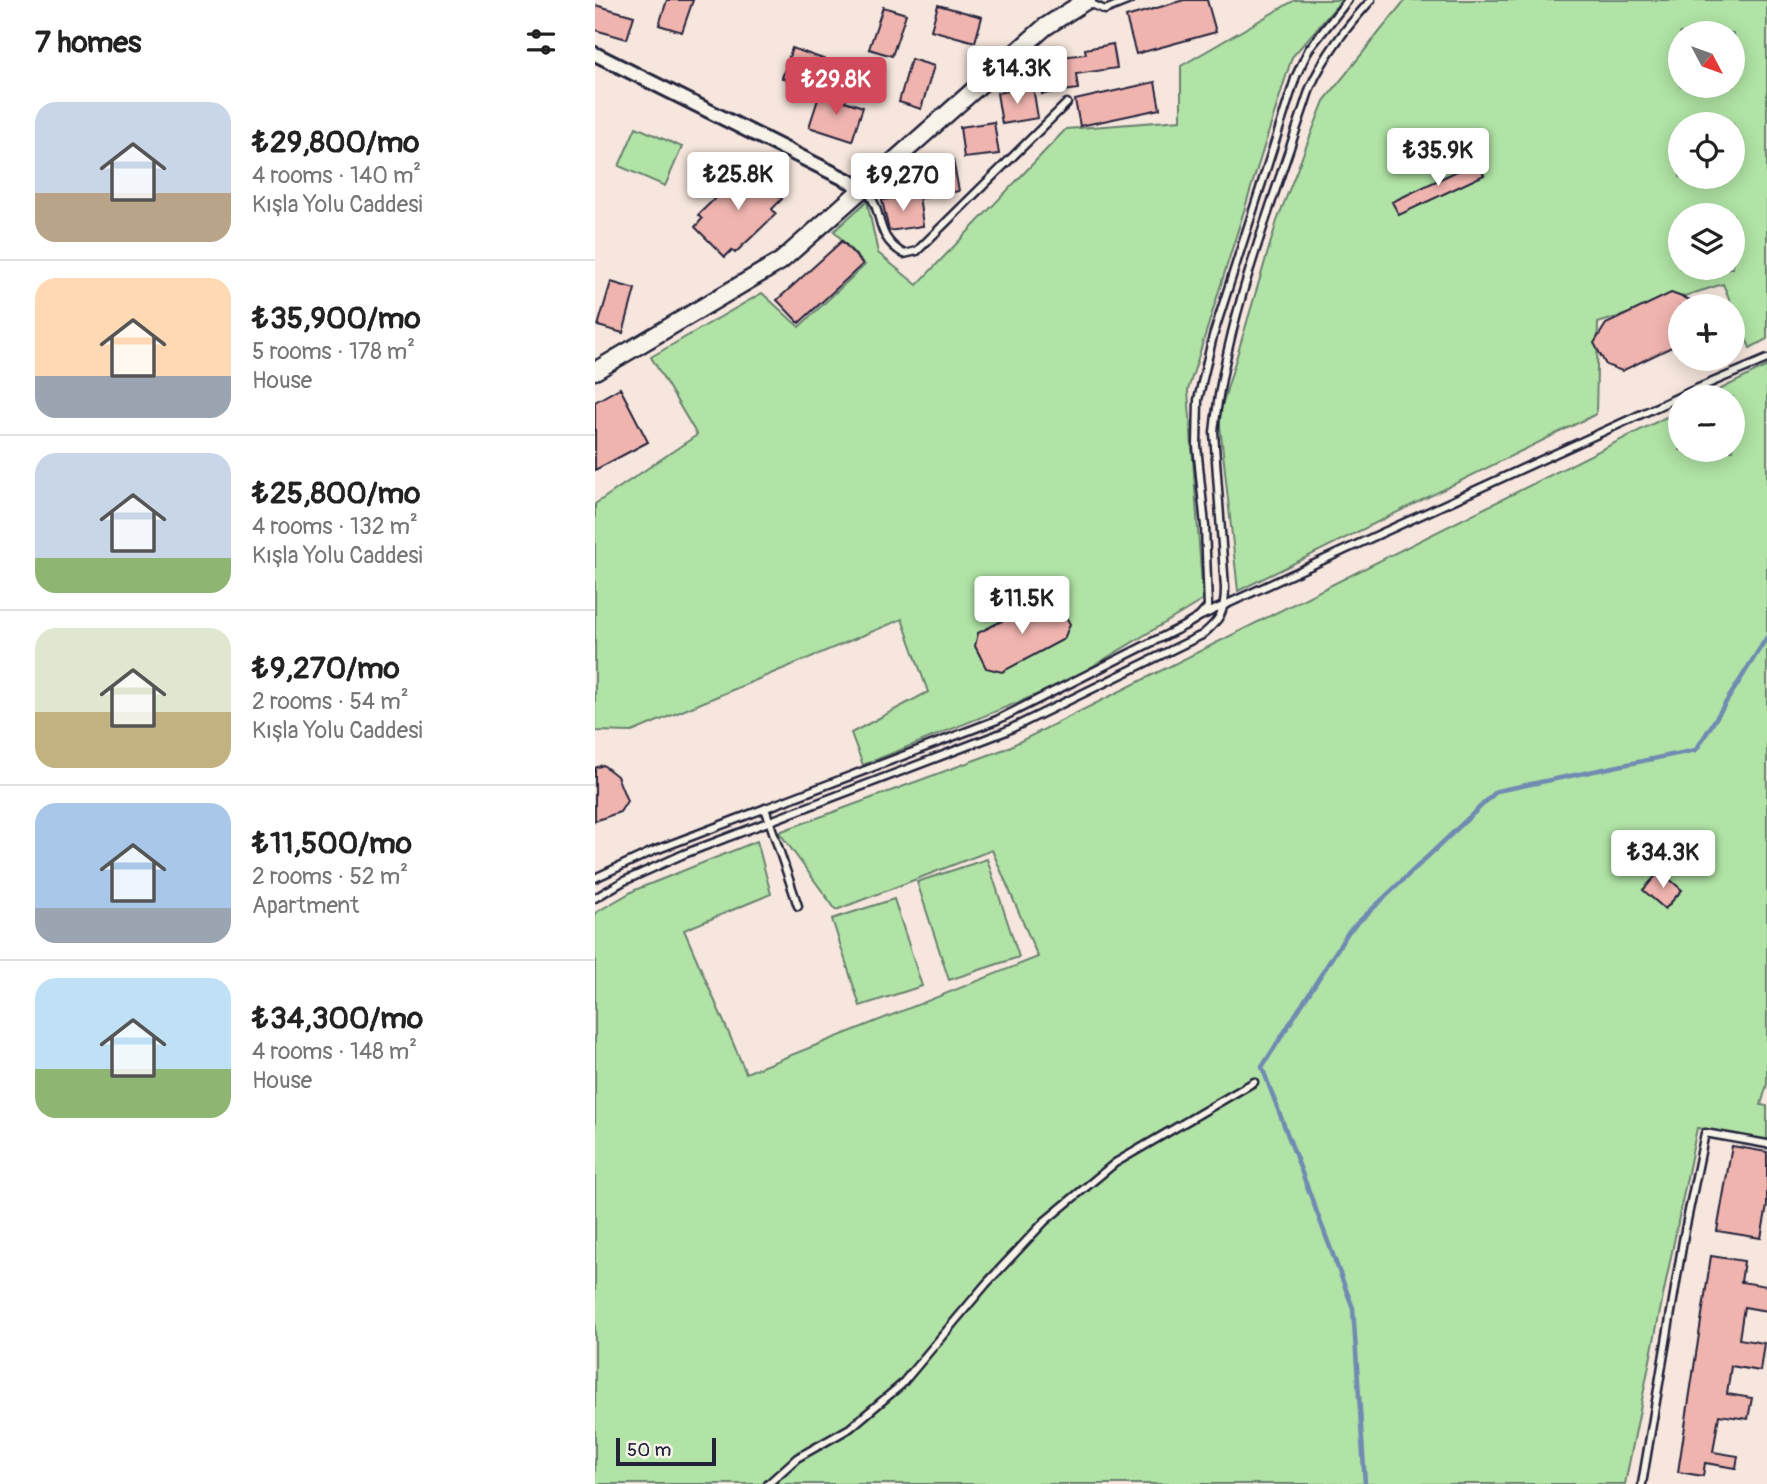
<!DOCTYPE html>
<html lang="en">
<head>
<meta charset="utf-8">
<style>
	body { margin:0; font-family:Pangolin,sans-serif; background:#f6f6f6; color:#222; height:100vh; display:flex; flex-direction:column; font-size:26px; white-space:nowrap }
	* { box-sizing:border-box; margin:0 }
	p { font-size:23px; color:#767676 }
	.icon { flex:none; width:38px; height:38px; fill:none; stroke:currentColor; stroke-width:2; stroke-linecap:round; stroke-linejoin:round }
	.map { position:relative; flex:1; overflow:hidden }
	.drawer { display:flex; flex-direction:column; background:#fff; width:595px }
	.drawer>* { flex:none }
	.needle { width:46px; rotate:131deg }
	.controls { position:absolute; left:1073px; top:21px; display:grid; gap:14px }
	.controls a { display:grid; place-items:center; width:77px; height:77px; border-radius:50%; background:#fff; box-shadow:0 4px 18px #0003; font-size:35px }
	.scale { position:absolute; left:21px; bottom:18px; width:100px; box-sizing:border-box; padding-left:7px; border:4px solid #22223b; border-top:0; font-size:19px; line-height:24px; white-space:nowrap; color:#22223b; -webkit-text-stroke:5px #f7f3e8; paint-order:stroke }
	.price { position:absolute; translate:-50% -60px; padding:0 16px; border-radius:7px; background:#fff; color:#222; font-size:23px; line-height:46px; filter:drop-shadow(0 2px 4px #0008) }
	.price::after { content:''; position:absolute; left:50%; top:42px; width:21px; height:16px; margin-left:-10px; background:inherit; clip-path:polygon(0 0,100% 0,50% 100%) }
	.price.current { background:#d1495b; color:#fff }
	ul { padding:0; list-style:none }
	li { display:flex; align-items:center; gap:21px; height:175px; padding:0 35px }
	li+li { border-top:2px solid #e0e0e0 }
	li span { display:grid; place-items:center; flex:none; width:196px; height:140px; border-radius:21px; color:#555 }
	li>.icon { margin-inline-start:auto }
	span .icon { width:84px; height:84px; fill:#fffc; stroke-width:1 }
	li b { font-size:30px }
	h2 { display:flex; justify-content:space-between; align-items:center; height:84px; padding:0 35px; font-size:30px }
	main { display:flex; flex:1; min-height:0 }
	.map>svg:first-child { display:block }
	.green { fill:#b0e3a5; stroke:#698270; stroke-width:2; fill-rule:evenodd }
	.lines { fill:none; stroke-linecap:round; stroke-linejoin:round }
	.stream { stroke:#708bb1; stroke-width:4.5 }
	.building { fill:#f0b4af; stroke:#22223b; stroke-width:2 }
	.service-casing { stroke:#22223b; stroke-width:11 }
	.minor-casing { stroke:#22223b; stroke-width:18 }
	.tertiary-casing { stroke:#22223b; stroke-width:21 }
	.service { stroke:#f7f3e8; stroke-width:6 }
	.minor { stroke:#f7f3e8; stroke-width:12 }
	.tertiary { stroke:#f7f3e8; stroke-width:16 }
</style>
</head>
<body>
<main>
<section class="drawer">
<h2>7 homes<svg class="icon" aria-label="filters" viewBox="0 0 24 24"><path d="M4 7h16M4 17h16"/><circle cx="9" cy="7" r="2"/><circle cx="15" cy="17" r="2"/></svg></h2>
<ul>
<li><span style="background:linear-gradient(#c9d6e8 65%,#b9a48a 0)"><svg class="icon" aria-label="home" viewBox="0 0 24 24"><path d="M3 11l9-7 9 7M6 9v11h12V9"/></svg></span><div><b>₺29,800/mo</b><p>4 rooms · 140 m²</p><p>Kışla Yolu Caddesi</p></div></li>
<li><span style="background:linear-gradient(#ffd9b3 70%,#9aa5b1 0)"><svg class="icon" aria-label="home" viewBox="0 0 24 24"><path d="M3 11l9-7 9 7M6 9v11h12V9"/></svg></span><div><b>₺35,900/mo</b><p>5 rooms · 178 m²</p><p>House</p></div></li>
<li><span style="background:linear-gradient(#c9d6e8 75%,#8fb573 0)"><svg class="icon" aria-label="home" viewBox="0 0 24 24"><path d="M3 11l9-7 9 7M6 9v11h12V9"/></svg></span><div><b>₺25,800/mo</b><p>4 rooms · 132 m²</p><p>Kışla Yolu Caddesi</p></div></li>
<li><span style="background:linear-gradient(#dfe7d0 60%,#c2b280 0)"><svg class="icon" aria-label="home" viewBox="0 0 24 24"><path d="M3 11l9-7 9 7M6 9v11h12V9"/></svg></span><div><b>₺9,270/mo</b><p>2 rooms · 54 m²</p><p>Kışla Yolu Caddesi</p></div></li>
<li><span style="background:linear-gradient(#a9c7e8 75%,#9aa5b1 0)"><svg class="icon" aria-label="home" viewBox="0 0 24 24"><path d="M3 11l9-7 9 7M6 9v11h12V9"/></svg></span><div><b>₺11,500/mo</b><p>2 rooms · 52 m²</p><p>Apartment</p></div></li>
<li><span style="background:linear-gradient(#bfe0f5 65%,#8fb573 0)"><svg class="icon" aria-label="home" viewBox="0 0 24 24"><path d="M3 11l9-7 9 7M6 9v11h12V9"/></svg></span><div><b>₺34,300/mo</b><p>4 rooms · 148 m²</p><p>House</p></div></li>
</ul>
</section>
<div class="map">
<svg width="1172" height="1484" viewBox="0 0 1172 1484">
	<rect width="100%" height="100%" fill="#f6e6dd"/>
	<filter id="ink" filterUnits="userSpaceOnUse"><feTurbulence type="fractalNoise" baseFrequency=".0143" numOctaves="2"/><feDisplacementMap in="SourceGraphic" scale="14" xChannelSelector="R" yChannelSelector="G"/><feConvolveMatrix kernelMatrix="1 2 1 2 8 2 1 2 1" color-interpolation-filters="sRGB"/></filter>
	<g filter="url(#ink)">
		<path class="green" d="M700,0H747L697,57L593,390L608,600L468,684L268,765L256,733L333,692L307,619L37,732L0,731V504L102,435L56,357L167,293L204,327L270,265L239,231L272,201L283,253L322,285L471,129L586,120V66Z
			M810,0H1172V339L1155,348L1128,284L1003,323L1001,414L643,591L624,416L682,221L729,101ZM1085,33H1138V86H1085ZM1085,124H1138V177H1085ZM1085,215H1138V268H1085Z
			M41,127L87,147L70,186L24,166Z
			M1172,366V1084L1166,1105L1172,1106V1140L1102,1128L1030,1484H0V913L40,890L162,841L176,894L89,930L151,1073L443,957L397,850L241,910L184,832L410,749L1085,410V450H1138V397H1110Z
			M392,859L424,957L354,980L322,882Z
			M299,899L327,986L265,1006L237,919Z"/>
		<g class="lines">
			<path class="stream" d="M770,1484L758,1308L667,1067L754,931L902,791L1101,750L1172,637"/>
		</g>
		<path class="building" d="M72,0H98L87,32L64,25Z
			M589,0H612L621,32L541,54L531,17Z
			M0,5L39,16L32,39L0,30Z
			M343,5L387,17L380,42L336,30Z
			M288,7L311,14L297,56L274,49Z
			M518,44L522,68L481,74L483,89L447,94L442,60L491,54L490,49Z
			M197,48L237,62L226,92L187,78Z
			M316,59L339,66L326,109L304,102Z
			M560,82L565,109L485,126L480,100Z
			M438,87L443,118L407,124L402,93Z
			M225,93L268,107L257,141L214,127Z
			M399,122L404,154L369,158L365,127Z
			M358,160L364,191L328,198L322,167Z
			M883,161L889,175L804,215L797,202Z
			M154,165L187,199L177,209L181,214L140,253L137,250L130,257L100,227L107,219L103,215Z
			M324,195L328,226L294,231L287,200Z
			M247,241L268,264L204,323L182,300Z
			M16,282L40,289L28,333L3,326Z
			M1076,293L1109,305L1085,306V343L1027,371L1011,365L999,343L1011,324Z
			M25,388L53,442L0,470V402Z
			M450,599L465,606L475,624L469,639L407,672L391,668L380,646L383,633Z
			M8,765L22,776L32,801L25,812L0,821V768Z
			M1065,871L1087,890L1070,909L1048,890Z
			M1137,1146L1172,1152V1206L1166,1238L1122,1231Z
			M1116,1256L1149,1261L1146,1282L1172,1286V1311L1149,1307L1144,1339L1169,1343L1165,1371L1136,1366L1132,1394L1157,1398L1153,1419L1124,1415L1118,1452L1143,1456L1141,1468L1110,1463L1108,1476L1083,1472Z"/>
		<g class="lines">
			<g class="service-casing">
				<path id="service" d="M492,2L510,10L535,0
					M270,189C291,212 277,235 309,254L322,251L472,103
					M606,616L1101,389L1172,359
					M170,808L203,906
					M0,878L58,851L402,720L591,625L604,617L613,607L610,526L602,446L603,400L618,336L701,76L714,49L753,0
					M0,898L29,881L89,854L409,732L607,635C625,620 630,612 630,588L619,432C631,317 679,199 715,88C730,54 751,28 776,0
					M173,1484L202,1458L255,1428L306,1385L391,1284L450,1221L520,1163L659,1082
					M1047,1484L1089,1235L1110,1133L1172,1144"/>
			</g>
			<g class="minor-casing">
				<path id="minor" d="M0,54L268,188"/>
			</g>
			<g class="tertiary-casing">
				<path id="tertiary" d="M0,371L186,261L450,27L492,0"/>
			</g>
			<use href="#service" class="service"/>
			<use href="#minor" class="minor"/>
			<use href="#tertiary" class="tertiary"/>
		</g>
	</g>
</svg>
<div class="controls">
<a><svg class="needle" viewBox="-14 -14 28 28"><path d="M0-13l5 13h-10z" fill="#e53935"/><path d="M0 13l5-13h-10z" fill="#767676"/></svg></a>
<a><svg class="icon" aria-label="locate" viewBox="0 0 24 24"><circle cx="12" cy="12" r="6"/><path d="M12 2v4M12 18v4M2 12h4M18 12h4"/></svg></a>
<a><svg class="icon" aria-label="layers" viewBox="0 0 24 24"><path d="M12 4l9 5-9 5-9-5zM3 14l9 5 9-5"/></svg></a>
<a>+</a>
<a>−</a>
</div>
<div class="scale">50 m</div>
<b class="price" style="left:422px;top:106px">₺14.3K</b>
<b class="price current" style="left:241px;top:117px">₺29.8K</b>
<b class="price" style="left:843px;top:188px">₺35.9K</b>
<b class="price" style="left:143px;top:212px">₺25.8K</b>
<b class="price" style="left:308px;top:213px">₺9,270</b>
<b class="price" style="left:427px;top:636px">₺11.5K</b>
<b class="price" style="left:1068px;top:890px">₺34.3K</b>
</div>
</main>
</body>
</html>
